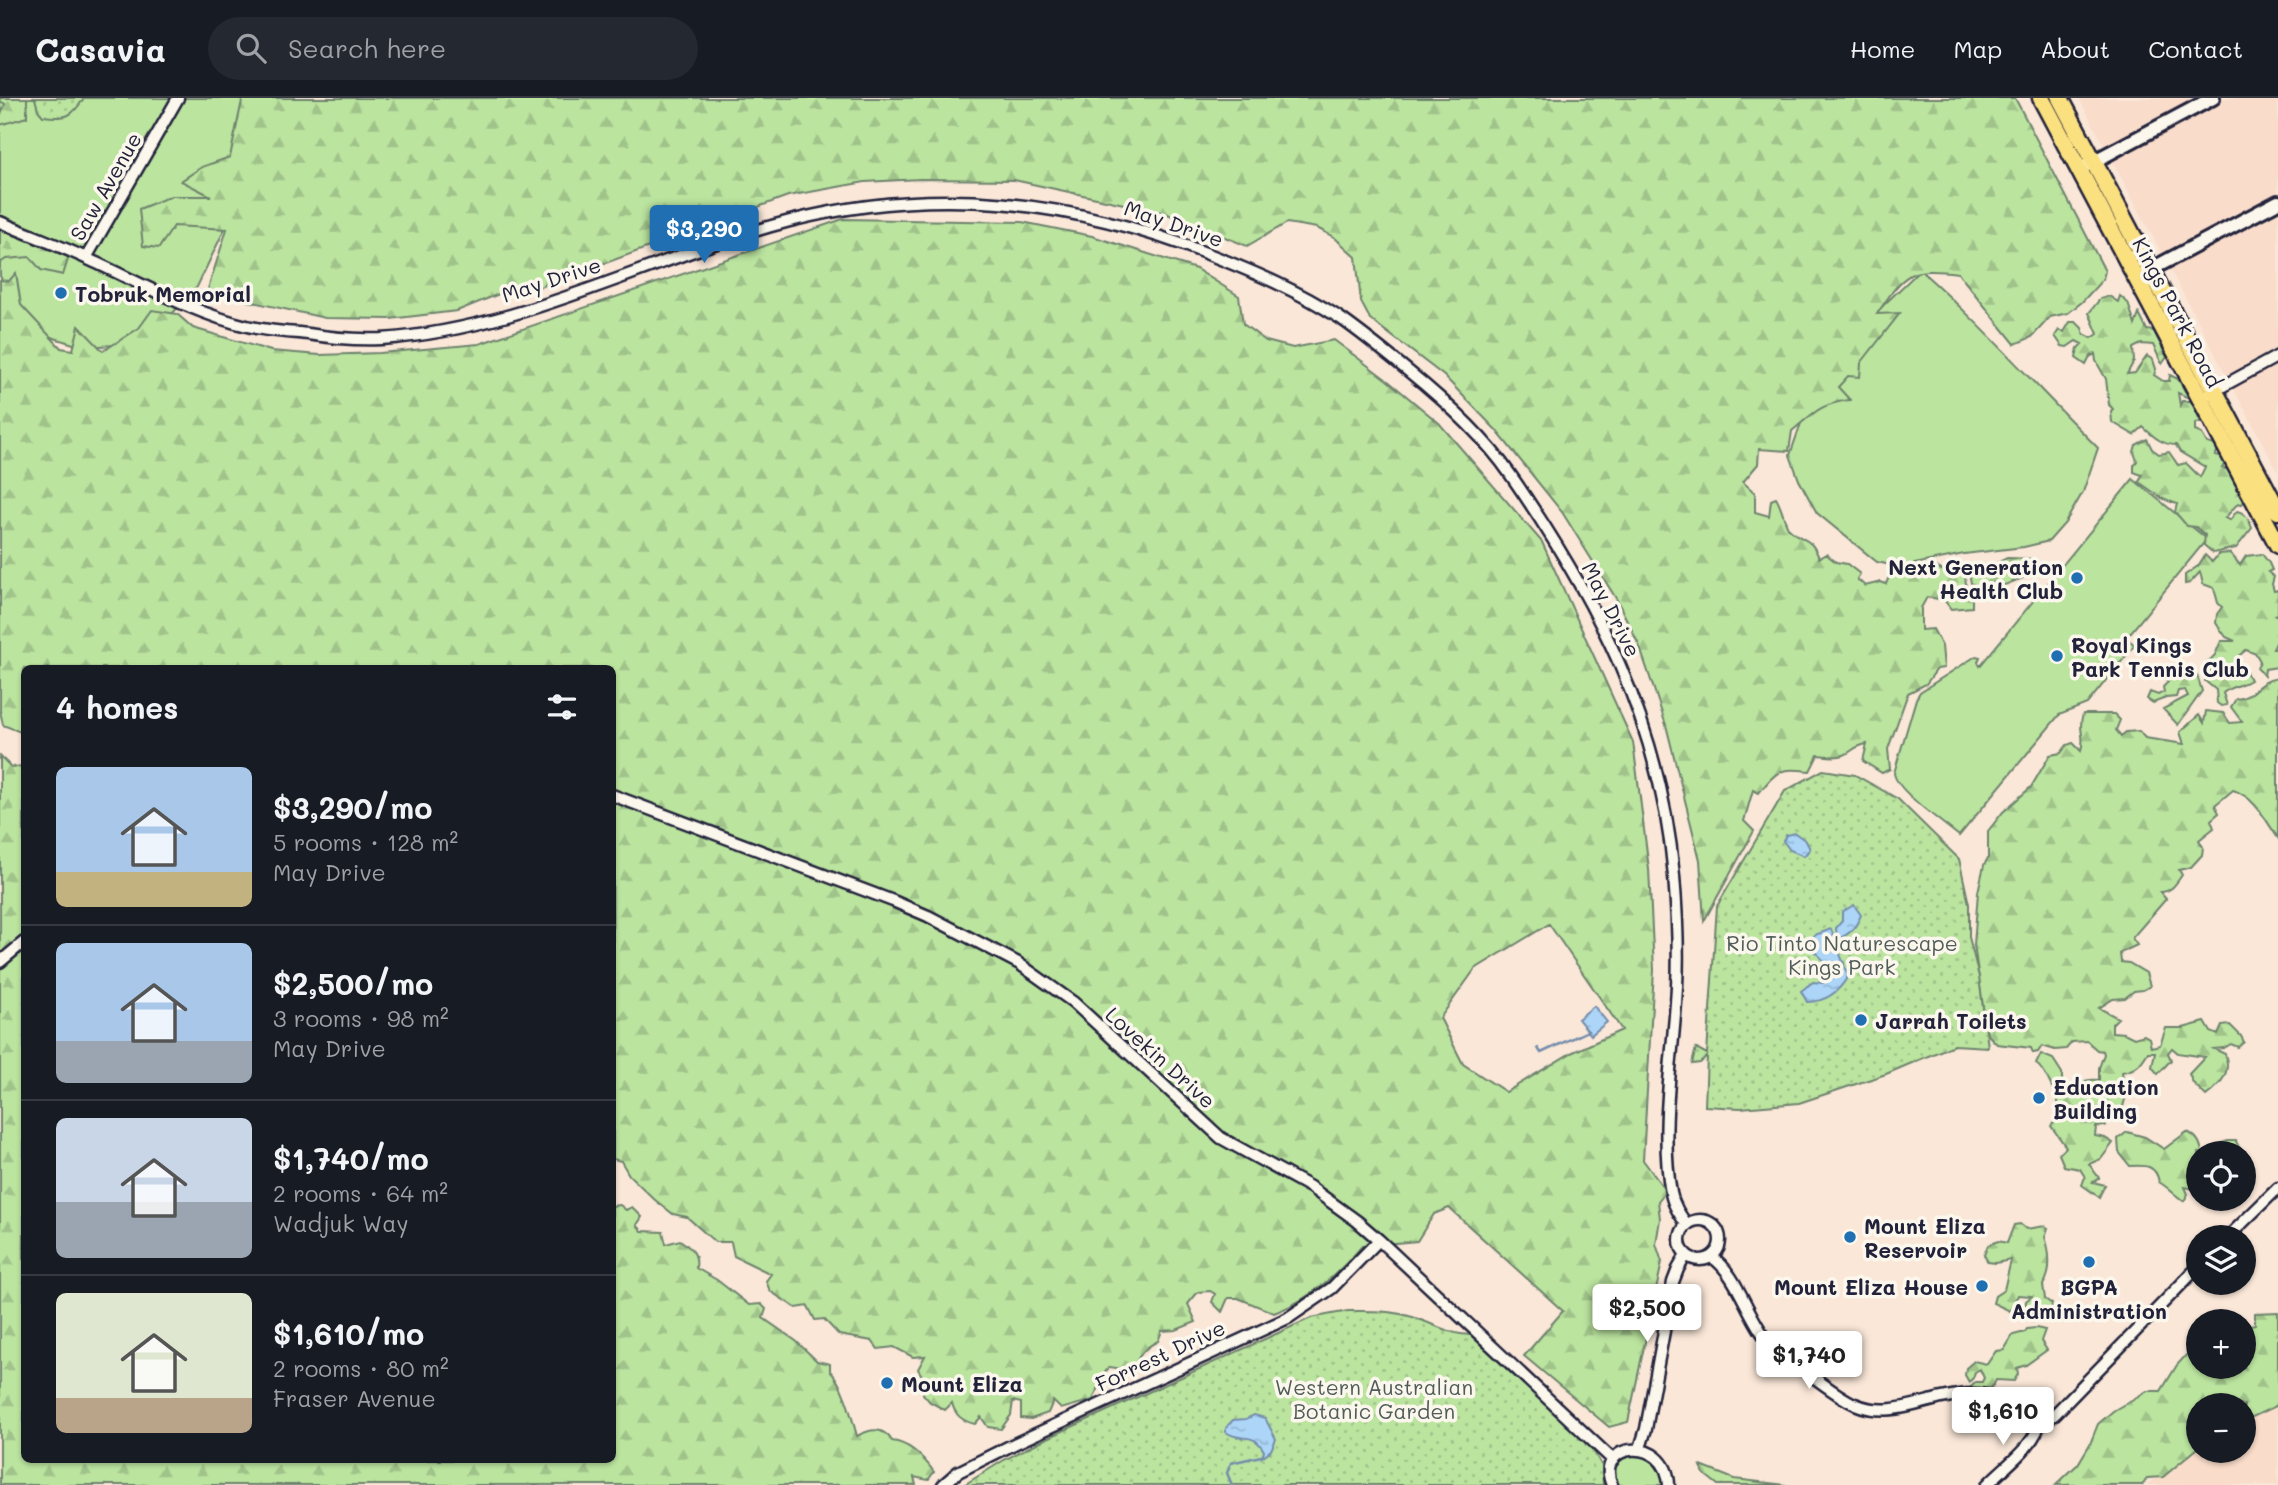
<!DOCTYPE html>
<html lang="en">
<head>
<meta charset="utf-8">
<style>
	body { margin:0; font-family:Mali,sans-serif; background:#242831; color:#f1f3f6; height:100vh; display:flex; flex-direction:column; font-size:26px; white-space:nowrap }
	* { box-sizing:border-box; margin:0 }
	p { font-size:23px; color:#9ea1a6 }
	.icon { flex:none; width:38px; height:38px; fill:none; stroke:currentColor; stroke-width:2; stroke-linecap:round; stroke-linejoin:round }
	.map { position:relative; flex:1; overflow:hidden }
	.sheet { position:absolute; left:21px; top:567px; width:595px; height:798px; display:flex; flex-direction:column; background:#171b24; border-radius:10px; box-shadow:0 2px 5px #0004 }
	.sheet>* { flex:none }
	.controls { position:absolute; left:2186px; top:1043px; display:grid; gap:14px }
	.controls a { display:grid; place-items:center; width:70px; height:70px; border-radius:50%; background:#171b24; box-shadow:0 2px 5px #0004; font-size:35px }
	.price { position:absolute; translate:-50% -60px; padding:0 16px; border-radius:7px; background:#fff; color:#222; font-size:23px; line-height:46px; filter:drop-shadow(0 2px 4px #0008) }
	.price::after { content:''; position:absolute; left:50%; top:42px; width:21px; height:16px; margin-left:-10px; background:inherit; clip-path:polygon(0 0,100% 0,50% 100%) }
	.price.active { background:#1f6fb2; color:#fff }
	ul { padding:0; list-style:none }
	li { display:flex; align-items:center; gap:21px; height:175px; padding:0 35px }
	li+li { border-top:2px solid #363941 }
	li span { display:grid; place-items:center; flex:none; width:196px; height:140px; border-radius:10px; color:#555 }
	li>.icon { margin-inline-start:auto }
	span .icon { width:84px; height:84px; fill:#fffc; stroke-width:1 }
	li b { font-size:30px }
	h2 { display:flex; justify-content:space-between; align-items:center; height:84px; padding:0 35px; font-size:30px }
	header { display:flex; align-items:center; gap:42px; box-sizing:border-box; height:98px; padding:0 35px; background:#171b24; border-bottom:2px solid #363941 }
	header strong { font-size:33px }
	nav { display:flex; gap:38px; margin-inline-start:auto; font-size:24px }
	.search { width:490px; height:63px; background:#242831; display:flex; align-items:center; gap:18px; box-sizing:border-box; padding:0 24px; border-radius:38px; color:#9ea1a6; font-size:26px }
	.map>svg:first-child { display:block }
	.built { fill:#f9dcca }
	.grass { fill:#bbe49f; stroke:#6e836d; stroke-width:2 }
	.forest { fill:url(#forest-firs); stroke:#6e836d; stroke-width:2; fill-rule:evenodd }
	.park { fill:url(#park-dots); stroke:#6e836d; stroke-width:2 }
	.water { fill:url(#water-ripples); stroke:#758dac; stroke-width:2 }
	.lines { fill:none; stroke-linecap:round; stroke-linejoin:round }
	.stream { stroke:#758dac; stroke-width:2.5 }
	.minor-casing { stroke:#22223b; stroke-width:15 }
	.tertiary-casing { stroke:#22223b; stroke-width:18 }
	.primary-casing { stroke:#22223b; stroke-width:21 }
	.minor { stroke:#fbf7ec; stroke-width:10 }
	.tertiary { stroke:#fbf7ec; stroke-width:12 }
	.primary { stroke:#fbe080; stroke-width:16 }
	.poi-dot { fill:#1f6fb2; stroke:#fbf7ec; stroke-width:2.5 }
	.labels { text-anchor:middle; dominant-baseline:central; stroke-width:7; stroke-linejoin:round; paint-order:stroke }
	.street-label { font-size:21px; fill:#22223b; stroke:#fbf7ec }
	.poi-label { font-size:21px; font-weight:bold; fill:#22223b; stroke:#fbf7ec; text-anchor:start }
	.park-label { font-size:21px; fill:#505c59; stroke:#fbf7ec }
</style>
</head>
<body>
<header>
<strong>Casavia</strong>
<div class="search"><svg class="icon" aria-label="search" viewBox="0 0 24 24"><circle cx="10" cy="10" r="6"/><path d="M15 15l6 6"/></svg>Search here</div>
<nav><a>Home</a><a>Map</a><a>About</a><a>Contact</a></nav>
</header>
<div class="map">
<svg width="2278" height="1387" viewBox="0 0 2278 1387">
	<defs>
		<pattern id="forest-firs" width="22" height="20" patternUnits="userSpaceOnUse" patternTransform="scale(1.75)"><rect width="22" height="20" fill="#bbe49f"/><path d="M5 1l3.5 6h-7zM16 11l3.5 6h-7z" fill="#a0c38a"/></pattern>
		<pattern id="park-dots" width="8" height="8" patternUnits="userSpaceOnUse" patternTransform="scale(1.75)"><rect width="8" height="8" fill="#bbe49f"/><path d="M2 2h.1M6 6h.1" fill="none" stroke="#a0c38a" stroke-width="1.8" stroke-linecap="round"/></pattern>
		<pattern id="water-ripples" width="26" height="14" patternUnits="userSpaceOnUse" patternTransform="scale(1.75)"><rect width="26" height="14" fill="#acd5f7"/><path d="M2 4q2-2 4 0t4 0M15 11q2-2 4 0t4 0" fill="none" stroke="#94b7d5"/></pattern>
	</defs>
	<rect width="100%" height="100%" fill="#fae7d8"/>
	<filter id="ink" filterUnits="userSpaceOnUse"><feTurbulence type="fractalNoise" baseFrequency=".0143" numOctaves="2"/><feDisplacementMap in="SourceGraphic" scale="14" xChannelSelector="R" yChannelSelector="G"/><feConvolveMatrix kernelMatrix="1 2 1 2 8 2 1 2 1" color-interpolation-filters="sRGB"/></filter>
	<g filter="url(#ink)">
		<path class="built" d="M2079,0H2278V374Z
			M2278,1304V1387H2147L2198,1352L2244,1353V1325Z"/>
		<path class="grass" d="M0,0H287L197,189L171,217L116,247L83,249L48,238L16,209L0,178Z
			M1920,172C1983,227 2038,291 2098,350L2083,394L2065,425L2049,443L2024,449L1964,456L1900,469L1877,464L1817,415L1799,382L1790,357L1801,325L1866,224Z
			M2133,381L2207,441L2126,540L2135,547L2087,606L2059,617L1959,738C1944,725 1896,693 1894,675L1916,601L1920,594L1976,558L1980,559L1978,564L1980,568Z
			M1627,1356C1649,1357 1659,1367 1666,1387H1615C1611,1371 1614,1366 1627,1356Z"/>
		<path class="forest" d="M0,0H27V19L0,27V18L5,6L0,3Z
			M240,0H2015L2105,173L2103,181L2082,204L2068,215L2050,219L2032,239L2015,246L1958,175C1907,169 1905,175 1877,216L1900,215L1861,265L1860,279L1848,278L1838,289L1850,302C1819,306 1814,315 1792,333L1789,353L1759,351L1758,366L1743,384L1755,395V414L1769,418L1771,402L1776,400C1782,409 1785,428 1790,432C1803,444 1811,438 1819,460L1826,456L1836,464L1847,466L1860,476L1857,481L1865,488L1881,484L1886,486L1891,474L1923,472L1933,468L1944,473L1955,466L1965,474L1966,489L1972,498V509L1951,511L1944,502L1927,499L1921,510V532L1933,531L1942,548L1944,570L1937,571L1926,586L1908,595L1888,651L1890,671L1882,675L1863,663L1867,646C1852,649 1854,653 1844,657C1836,660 1827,658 1818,657L1810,673C1780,670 1778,671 1759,695L1753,692L1744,723L1754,733L1704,823L1700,762L1666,627L1639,547L1617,502L1562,414L1496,332L1444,278L1370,221L1361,204L1356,159L1334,139L1317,130L1287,125L1247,148L1165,115L1014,82L920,81L865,84L788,98L543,188L499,196L457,213L390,221L325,220L207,194L227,131L174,128L159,150L143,148L139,111L171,98H211L181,83L202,69L230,59L242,3Z
			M843,121L1022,124L1092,138L1196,171L1239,198L1243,226L1266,243L1293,250L1334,242L1387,282L1439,325L1542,444L1633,644L1649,771L1654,872L1643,1062L1666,1093L1658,1103L1660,1121L1656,1146L1662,1164L1628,1324L1609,1329L1524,1258L1563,1213L1449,1110L1434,1116L1417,1143L1362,1148C1338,1176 1310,1202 1274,1215L1238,1200H1228L1222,1214L1212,1204L1215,1196L1210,1193L1198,1194L1188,1206L1196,1224L1176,1232L1162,1233L1158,1243C1144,1250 1137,1258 1134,1273L1110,1269C1099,1278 1099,1289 1093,1302L1061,1311L1053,1303L1048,1315L1031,1321L1021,1320V1305L1013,1303L1011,1317L1001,1331L988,1329L981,1319L975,1326C962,1323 955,1317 952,1305L945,1312L930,1304L923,1296L925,1283L918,1271L925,1258L913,1259L894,1249L878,1251L872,1243L839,1237L824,1221L815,1222L808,1208L796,1210L770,1193L766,1183L771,1176L734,1158L731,1144H715L687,1119L673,1116L655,1102L629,1077L621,1063L613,1061L612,570H24V640L21,634L3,627L0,613V182L9,183L16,175L21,207L61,250L73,252L79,228L103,253L139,230L152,212L177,216L193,230L271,253L320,257L380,255L479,246ZM1549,826L1622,932L1571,955L1506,994L1463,966L1440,920L1475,871Z
			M0,131L69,158L63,177L41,172L30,159L6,161L0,165Z
			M2109,198L2118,204L2120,198L2128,205L2135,227L2139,216L2147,232L2154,233L2167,259L2162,266L2153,247L2141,246L2133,250L2134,263L2127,276L2135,275L2147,258L2153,262L2156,271L2154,277L2163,283H2169L2170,277L2178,281L2189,300L2178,295L2180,307L2182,303H2191L2201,324L2195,325V333L2202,336L2207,345L2215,347L2218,352L2215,358L2221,359L2225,365L2222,370L2230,372L2245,402L2242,406L2238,405L2225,420L2230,422L2237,413C2246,415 2249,422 2252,430L2236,450L2213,455L2204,447L2205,437L2196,429L2187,428L2175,414L2177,406L2163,401L2139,384L2142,377L2134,374V367L2137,363L2134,354L2136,347L2147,341L2152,351L2159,356L2169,354L2178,367L2186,365L2200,379L2205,369L2180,354L2176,347C2162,347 2153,338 2143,329L2134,337L2112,324L2111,313L2113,311L2109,307L2106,281L2096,263L2095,256L2090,259L2086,267L2076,260L2078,250L2082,246L2076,243L2067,249L2062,248L2055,238L2059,232L2064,234L2070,224H2076L2082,230L2084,236L2092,240L2098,236L2089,215L2100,201Z
			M2230,455L2240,467L2246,458L2262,456L2269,465L2272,472L2268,474L2274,479L2272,486L2274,493L2278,492V516L2275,517L2278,519V541L2273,551H2278V569L2265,571L2264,578L2257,570L2260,563L2256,556L2246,552L2235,561L2234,574H2246L2250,582C2241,588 2232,587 2223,595L2227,607L2221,608L2217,605L2216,592L2205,583L2207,578L2212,580L2207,565L2215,557L2221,543H2235L2226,539L2216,525L2217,516L2222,509L2218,505L2214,490L2203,486L2200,474L2190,485L2185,486V477L2198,468L2205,457L2212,464L2219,456Z
			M2007,460L2036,461L2038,467L2031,477L2002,488L1995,485L1976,488L1971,485L1969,474L1976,466L1991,468Z
			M2187,574L2197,577L2202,593L2178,627L2163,611L2188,598L2185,592L2178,593L2176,599L2166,600L2153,605L2147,601L2150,594L2158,597L2164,594L2163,589L2168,584L2166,580L2170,576H2177L2182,579Z
			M2278,580V740C2266,723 2255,699 2233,692L2215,707L2219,715L2211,722L2214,730L2199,742L2203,749L2202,757L2191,769L2179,772L2182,777C2176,786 2171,794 2160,794L2166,801L2132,840L2137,847L2120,855L2121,864L2129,865L2146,875L2150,888L2143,892L2134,893L2125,900L2113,901L2099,910L2118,920L2112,926V934L2124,935L2134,940L2144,937L2149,940L2151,949L2160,947L2166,930H2183L2205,924L2211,934L2218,937L2222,928L2230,927L2241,938L2244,944L2238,949L2231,946L2224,950L2214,951L2225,956C2232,975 2220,987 2206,998L2193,985L2189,976L2205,959L2178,955L2172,950L2168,955L2171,962L2158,976L2152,969L2155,954H2148C2141,966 2136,972 2122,974L2123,981L2134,983V987L2126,998L2122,1012L2115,1017L2109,1008H2101L2097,1012L2106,1028L2096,1029L2095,1038L2105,1040L2113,1045L2101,1061L2089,1066L2099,1080L2093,1084L2105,1087L2099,1099L2082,1087L2085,1079L2080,1071L2064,1068L2059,1056L2066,1049L2051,1028C2055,1023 2060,1020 2060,1013C2059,1002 2045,971 2036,966L2041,956L2053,961L2062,975V997L2070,998C2078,986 2083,980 2099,982V970L2104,956L2103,953L2097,952L2087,943L2072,944L2066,951L2055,952L2042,948L2038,954L2033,955L2031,950L1997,946L1987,936L1974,847L1978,794L1984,767L1988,760V733L2003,714L2031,689L2050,657L2061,655L2067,647L2073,645L2081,653C2086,636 2077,633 2083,616H2114L2120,622L2116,632L2121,638L2126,634L2139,633L2145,640L2184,646L2180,634L2199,617L2204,625L2206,613L2223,615L2230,625L2242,624L2231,609L2236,601C2257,599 2253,584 2278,580Z
			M0,658L11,669L24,668V840L0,861Z
			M24,850V1362H612V1108L620,1107L626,1112L632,1109L642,1119L637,1127L642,1133L663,1134L666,1146L680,1142C692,1151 698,1155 696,1170L717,1182L749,1207L761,1206L766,1211L763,1220L796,1243L817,1263L830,1266V1273C843,1285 852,1320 857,1338C870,1331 883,1328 892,1343C910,1345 924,1360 934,1374L928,1382L914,1379L916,1387H0V871Z
			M2127,1034L2145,1039L2164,1051L2187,1034C2197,1038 2201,1045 2202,1055H2198V1088L2195,1091L2185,1089L2188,1096L2184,1103C2174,1097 2169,1090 2159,1084C2156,1067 2146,1067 2130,1068L2119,1054L2118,1041Z
			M2228,1043H2236C2240,1053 2247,1058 2250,1068L2244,1070V1055H2220L2219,1046Z
			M2020,1126L2026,1131L2045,1128L2048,1130L2045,1139C2050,1153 2052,1175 2043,1187L2045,1201L2052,1206C2051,1215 2040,1223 2032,1224L2024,1216L2026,1203L2032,1198L2018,1197L2010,1213L1993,1205L1995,1198L2004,1192L2011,1162L1995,1165L1988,1164L1984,1157L1988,1147L1998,1143L2007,1145L2014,1127Z
			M2278,1214V1307L2244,1323V1307H2198V1350L2163,1379L2147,1380L2143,1387H2056L2078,1366L2090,1346L2098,1326L2113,1313L2147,1293H2161L2177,1267L2198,1244V1269H2244V1223L2247,1228L2255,1226V1215Z
			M2036,1230L2045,1232L2041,1243L2047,1252L2026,1267L2017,1270L2018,1276L2014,1283L1996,1282C1992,1293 1985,1292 1974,1292L1971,1288L1975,1284H1982L1984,1280L1980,1271L1975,1274L1973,1280L1969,1284L1965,1277L1966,1270L1974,1263L1987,1266L1996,1253L2004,1252L2013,1237L2025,1234L2027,1231Z
			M1701,1368L1734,1381L1786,1387H1718L1704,1376Z"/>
		<path class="park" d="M35,0H84C72,19 67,21 43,18L38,12Z
			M1823,672L1855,677L1898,701L1959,761L1969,806V839L1979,879L1988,949L1954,947L1886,976L1799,1005L1740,1010L1705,1008L1707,959L1700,965L1692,966L1696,950L1707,956L1717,808L1785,693Z
			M1348,1213C1368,1213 1389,1212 1409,1218C1431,1224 1451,1238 1473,1237L1590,1347L1602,1368L1603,1387H964L1004,1362L1041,1343L1311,1220Z"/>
		<path class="water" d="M1795,735L1806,743L1810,751L1804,758L1790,752L1783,743L1786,737Z
			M1854,807L1861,817C1856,829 1850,837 1837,841L1836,830L1842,823V814Z
			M1831,831L1848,878C1839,894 1825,904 1807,904L1801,893L1813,884L1823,885L1835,878C1829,864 1818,859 1809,847L1815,837Z
			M1594,908L1607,924L1591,937L1578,921Z
			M1254,1317L1265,1320L1276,1341L1271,1352L1262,1359L1264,1353C1253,1332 1241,1345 1226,1334V1330L1233,1322L1246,1321Z"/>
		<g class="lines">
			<path class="stream" d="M1538,950L1541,955L1588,933
				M1232,1387L1227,1375L1231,1365L1261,1358"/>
			<g class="minor-casing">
				<path id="minor" d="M0,124C30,137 61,148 90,162C141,185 192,215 247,228C267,233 288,234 308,236C332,240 356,242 381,241C524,232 653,158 790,123C935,86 1071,102 1208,156C1254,174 1299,193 1340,220C1363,236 1385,254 1407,272C1444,302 1483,337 1510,376C1596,500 1661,625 1674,778C1677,814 1679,851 1677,888C1674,954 1659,1029 1671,1095C1673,1107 1680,1117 1687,1127
					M86,160L178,0
					M2201,300L2278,258
					M612,697L893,803L928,818L1018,865L1073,904L1221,1040L1310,1089L1357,1123L1379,1142L1613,1362
					M0,864L24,844
					M1680 1142a20 20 0 1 1 40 0a20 20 0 1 1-40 0Z
					M2228,1139L2278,1090
					M1712,1159C1736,1175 1747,1216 1765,1239C1776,1252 1839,1300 1855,1306C1894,1323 1931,1296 1971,1296C2001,1295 2016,1309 2041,1320
					M2041,1320H2050L2055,1316L2198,1169
					M1640,1350L1646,1331L1673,1184L1678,1171L1686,1157
					M943,1387L958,1374L1016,1345L1288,1220L1332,1190L1379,1142
					M1612,1387C1593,1344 1667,1336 1669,1387
					M1987,1387C2005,1368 2037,1347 2041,1320"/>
			</g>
			<g class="tertiary-casing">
				<path id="tertiary" d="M2087,67L2213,0
					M2146,174L2278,104"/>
			</g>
			<g class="primary-casing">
				<path id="primary" d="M2041,0L2278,447
					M2060,0L2278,413"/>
			</g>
			<use href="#minor" class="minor"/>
			<use href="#tertiary" class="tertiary"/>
			<use href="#primary" class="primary"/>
		</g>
	</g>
	<g class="poi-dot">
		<circle cx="61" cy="195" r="7"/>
		<circle cx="2077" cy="480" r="7"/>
		<circle cx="2057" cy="558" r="7"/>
		<circle cx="1861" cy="922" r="7"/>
		<circle cx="2039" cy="1000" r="7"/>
		<circle cx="1850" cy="1139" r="7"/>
		<circle cx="2089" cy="1164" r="7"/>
		<circle cx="1982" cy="1188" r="7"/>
		<circle cx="887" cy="1285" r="7"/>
	</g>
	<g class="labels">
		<g class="street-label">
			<text transform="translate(105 88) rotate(-60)">Saw Avenue</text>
			<text transform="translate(1174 125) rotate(19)">May Drive</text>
			<text transform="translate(551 181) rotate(-18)">May Drive</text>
			<text transform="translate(2178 214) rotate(62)">Kings Park Road</text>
			<text transform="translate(1612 511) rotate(63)">May Drive</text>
			<text transform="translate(1161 959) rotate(42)">Lovekin Drive</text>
			<text transform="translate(1160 1257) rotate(-25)">Forrest Drive</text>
		</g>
		<g class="poi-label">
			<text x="75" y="195">Tobruk Memorial</text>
			<text x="2063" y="468" text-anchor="end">Next Generation<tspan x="2063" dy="24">Health Club</tspan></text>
			<text x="2071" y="546">Royal Kings<tspan x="2071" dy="24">Park Tennis Club</tspan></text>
			<text x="1875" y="922">Jarrah Toilets</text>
			<text x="2053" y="988">Education<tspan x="2053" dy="24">Building</tspan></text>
			<text x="1864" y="1127">Mount Eliza<tspan x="1864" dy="24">Reservoir</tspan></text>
			<text x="1968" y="1188" text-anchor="end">Mount Eliza House</text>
			<text x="2089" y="1188" text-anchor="middle">BGPA<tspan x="2089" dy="24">Administration</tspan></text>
			<text x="901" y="1285">Mount Eliza</text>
		</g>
		<g class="park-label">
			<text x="1842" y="844">Rio Tinto Naturescape<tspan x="1842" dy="24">Kings Park</tspan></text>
			<text x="1374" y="1288">Western Australian<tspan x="1374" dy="24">Botanic Garden</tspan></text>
		</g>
	</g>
</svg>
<div class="controls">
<a><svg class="icon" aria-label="locate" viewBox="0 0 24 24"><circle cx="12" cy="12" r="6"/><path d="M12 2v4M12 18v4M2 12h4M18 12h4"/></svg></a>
<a><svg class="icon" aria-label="layers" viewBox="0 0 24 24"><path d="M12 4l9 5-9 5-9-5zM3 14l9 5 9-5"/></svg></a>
<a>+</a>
<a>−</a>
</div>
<b class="price active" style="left:704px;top:167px">$3,290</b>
<b class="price" style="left:1647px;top:1246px">$2,500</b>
<b class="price" style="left:1809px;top:1293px">$1,740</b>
<b class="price" style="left:2003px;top:1349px">$1,610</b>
<section class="sheet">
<h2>4 homes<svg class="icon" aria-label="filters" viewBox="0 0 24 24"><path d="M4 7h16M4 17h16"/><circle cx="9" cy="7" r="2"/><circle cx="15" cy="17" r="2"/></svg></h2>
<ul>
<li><span style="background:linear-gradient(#a9c7e8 75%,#c2b280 0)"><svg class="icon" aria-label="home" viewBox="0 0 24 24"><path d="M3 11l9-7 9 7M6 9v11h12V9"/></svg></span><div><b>$3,290/mo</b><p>5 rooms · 128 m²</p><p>May Drive</p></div></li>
<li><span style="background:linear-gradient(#a9c7e8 70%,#9aa5b1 0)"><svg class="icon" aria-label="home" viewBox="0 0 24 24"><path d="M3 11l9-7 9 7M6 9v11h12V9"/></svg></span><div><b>$2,500/mo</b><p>3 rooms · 98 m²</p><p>May Drive</p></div></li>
<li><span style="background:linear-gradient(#c9d6e8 60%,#9aa5b1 0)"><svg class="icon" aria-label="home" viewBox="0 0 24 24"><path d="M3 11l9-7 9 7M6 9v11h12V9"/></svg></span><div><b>$1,740/mo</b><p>2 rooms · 64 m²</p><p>Wadjuk Way</p></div></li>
<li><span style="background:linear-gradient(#dfe7d0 75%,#b9a48a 0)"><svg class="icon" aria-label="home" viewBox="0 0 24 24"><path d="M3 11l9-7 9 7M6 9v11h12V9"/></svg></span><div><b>$1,610/mo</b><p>2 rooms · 80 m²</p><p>Fraser Avenue</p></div></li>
</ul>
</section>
</div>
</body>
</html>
